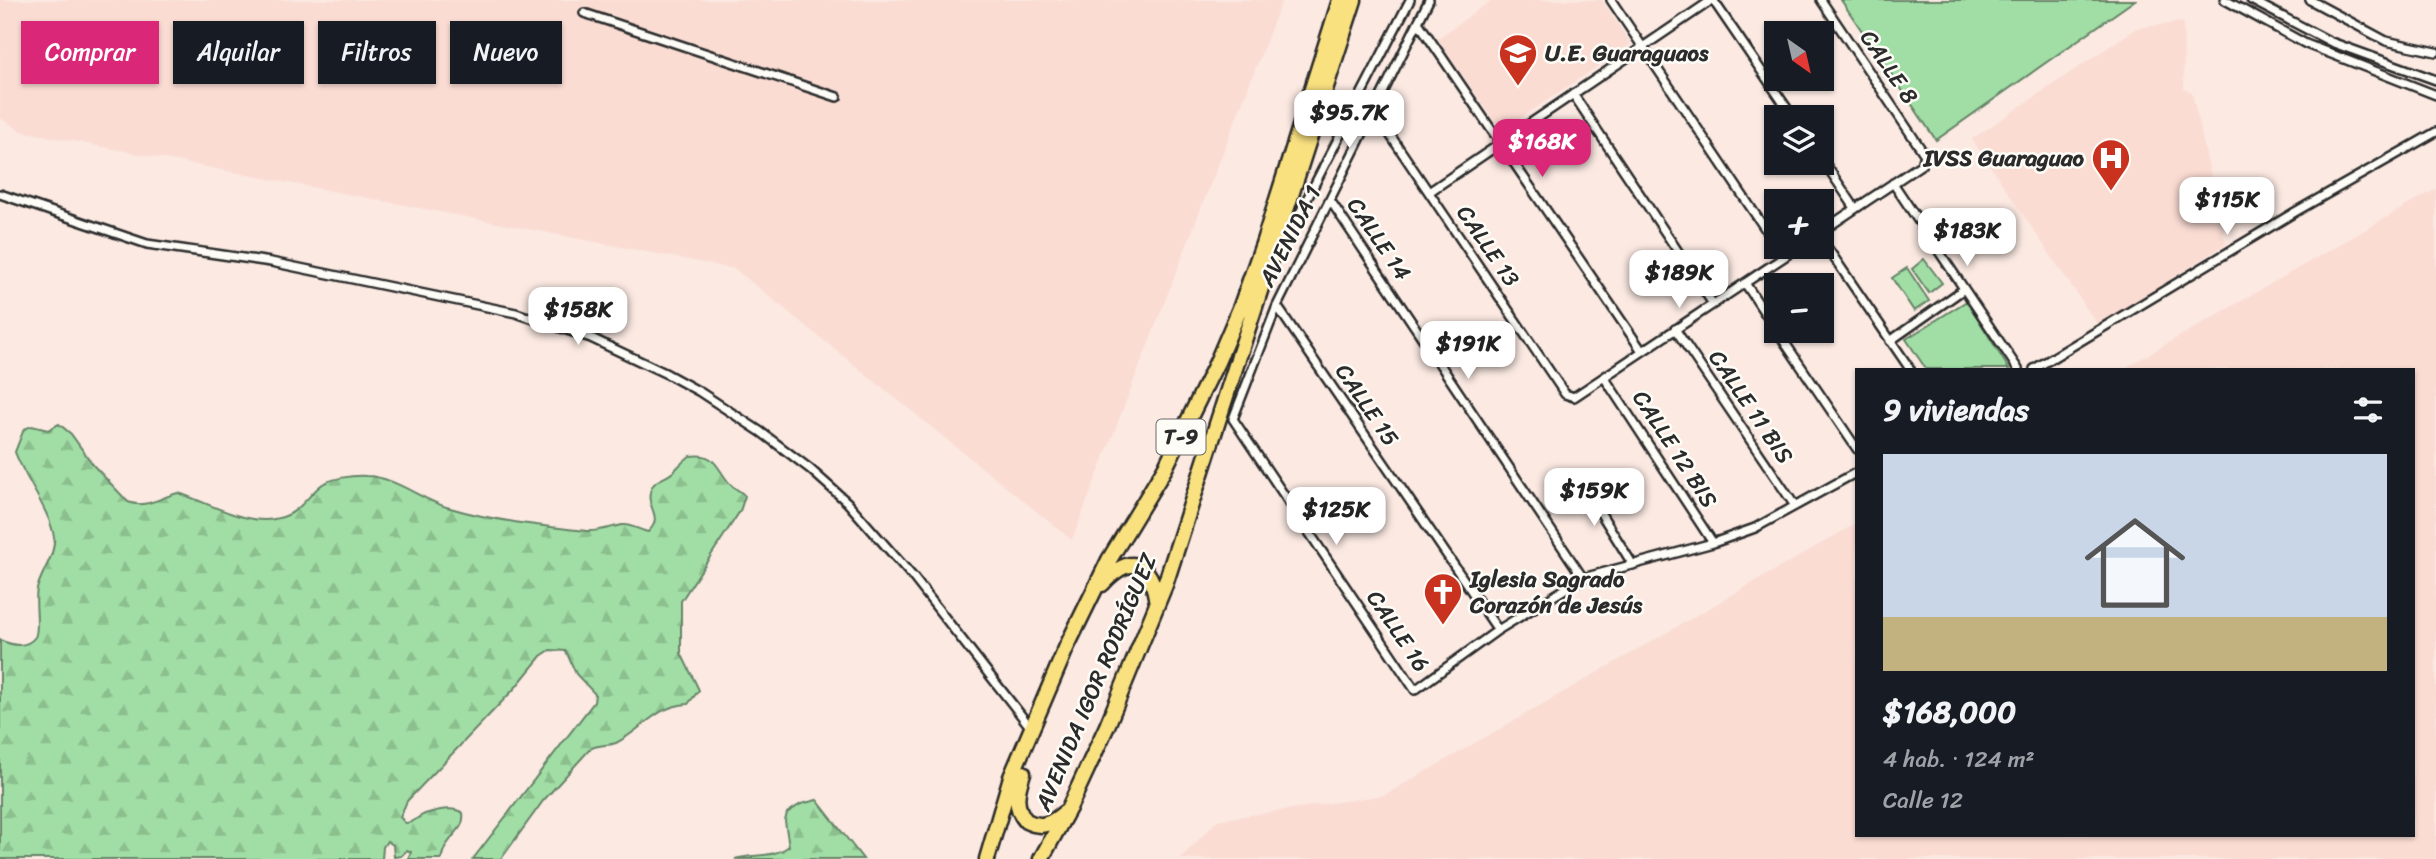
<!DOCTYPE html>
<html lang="es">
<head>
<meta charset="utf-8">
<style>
	body { margin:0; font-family:Sriracha,sans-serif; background:#20242c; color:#f1f3f6; height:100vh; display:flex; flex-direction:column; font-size:26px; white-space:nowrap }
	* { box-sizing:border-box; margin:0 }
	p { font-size:23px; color:#9ea1a6 }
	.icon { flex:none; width:38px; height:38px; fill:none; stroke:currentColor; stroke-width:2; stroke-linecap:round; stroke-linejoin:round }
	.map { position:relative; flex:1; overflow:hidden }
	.drawer { position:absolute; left:1855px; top:368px; width:560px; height:469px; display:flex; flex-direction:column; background:#171b24; border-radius:0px; box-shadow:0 2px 5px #0004 }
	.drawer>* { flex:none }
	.banner { position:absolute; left:21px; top:21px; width:665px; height:63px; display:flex; gap:14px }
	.needle { width:46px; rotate:146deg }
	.controls { position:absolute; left:1764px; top:21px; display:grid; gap:14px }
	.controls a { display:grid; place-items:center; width:70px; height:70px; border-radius:0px; background:#171b24; box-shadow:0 2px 5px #0004; font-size:35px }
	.price { position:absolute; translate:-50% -60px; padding:0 16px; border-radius:14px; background:#fff; color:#222; font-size:23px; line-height:46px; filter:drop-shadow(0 2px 4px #0008) }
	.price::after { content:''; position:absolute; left:50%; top:42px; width:21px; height:16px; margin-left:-10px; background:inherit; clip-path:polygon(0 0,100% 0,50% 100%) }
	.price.on { background:#db2777; color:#fff }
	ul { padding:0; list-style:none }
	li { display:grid; align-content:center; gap:14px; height:371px; padding:0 28px }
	li span { display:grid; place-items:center; height:217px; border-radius:0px; color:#555 }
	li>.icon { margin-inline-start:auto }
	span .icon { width:126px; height:126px; fill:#fffc; stroke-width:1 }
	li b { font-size:30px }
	h2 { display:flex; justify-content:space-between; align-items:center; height:84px; padding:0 28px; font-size:30px }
	.chip { padding:0 24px; border-radius:0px; background:#171b24; box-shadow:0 2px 5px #0004; font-size:24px; line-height:63px }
	.chip.on { background:#db2777; color:#fff }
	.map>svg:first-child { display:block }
	.built { fill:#fadcd3 }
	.green { fill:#a1dea5; stroke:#668468; stroke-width:2 }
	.forest { fill:url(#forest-firs); stroke:#668468; stroke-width:2 }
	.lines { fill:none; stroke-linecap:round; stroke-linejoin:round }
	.street-casing { stroke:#2b2b2b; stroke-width:12 }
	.highway-casing { stroke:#2b2b2b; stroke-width:19 }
	.street { stroke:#fdfcf7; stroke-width:7 }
	.highway { stroke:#fae180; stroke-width:14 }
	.labels { text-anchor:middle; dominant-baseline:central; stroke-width:5; stroke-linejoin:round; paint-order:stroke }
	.shield { fill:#fdfcf7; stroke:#6a6a68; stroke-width:2 }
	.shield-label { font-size:21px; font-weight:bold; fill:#2b2b2b }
	.poi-label { font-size:23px; font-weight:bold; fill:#2b2b2b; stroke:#fdfcf7; text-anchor:start }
	.street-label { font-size:23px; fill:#2b2b2b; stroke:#fdfcf7 }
</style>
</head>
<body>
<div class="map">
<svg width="2436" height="859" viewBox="0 0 2436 859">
	<defs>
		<pattern id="forest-firs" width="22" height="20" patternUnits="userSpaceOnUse" patternTransform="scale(1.75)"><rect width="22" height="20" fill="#a1dea5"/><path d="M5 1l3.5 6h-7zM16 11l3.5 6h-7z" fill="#8bbf8e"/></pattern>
	</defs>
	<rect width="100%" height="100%" fill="#fbe9e2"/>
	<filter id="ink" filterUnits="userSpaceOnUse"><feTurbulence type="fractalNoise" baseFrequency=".0143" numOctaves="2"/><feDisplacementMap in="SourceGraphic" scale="14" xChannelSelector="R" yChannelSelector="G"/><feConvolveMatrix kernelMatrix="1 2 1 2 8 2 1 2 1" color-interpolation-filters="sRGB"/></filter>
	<g filter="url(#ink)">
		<path class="built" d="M0,0H1282L1072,540L735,269L21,131L0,118Z
			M1492,0H1602L1631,44L1501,131L1437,39Z
			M2183,22L2184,89L2192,93L2226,244L2098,325L1972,139L2137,28Z
			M2436,189V859H1180L1218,820L1385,795L1857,523V835H2413V369H2123Z"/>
		<path class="green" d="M1841,0H2135L1936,140Z
			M1924,259L1942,283L1929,293L1912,269Z
			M1907,268L1929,301L1914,311L1892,278Z
			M1967,301L2009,369H1926L1906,339Z"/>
		<path class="forest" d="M59,424L71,434L94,466L128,502C146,509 161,497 178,493C208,502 247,527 279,518C298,514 307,497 320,486C329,478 355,475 366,476C394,476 423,501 450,508C494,521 541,526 586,531C598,532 611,527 622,525C631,524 639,530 648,532C665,516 644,507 651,489C655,479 665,479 673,472C679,466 683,461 690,456C717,452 716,469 731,485C735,489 741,491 745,496L740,511L681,601V653L699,690L688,704C655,706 644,729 616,743C608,746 598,744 590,749L543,801L501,859H473L594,702L595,694L576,674L566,651L550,650L541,656L515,688L407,801L400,817L405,823C414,823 417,817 425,814C437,810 453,806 463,813C465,827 455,832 448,843C444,847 443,853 441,859H408L411,852L407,850L401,856L394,857L393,845L387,841L383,847L382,859H0V640C11,645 26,649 35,637C40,629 34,601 37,589C41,572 56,555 54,537C50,511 25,479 15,452L24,429L32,426L48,430Z
			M817,800L863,859H735C754,853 772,859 789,846L785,821L787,813L801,804Z"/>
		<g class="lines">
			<g class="street-casing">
				<path id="street" d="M1429,0L1277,306L1233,419L1415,690L1498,630L1583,578L1713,543L1755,528L1857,472
					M1611,0L1776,245
					M1713,0L1793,117
					M1821,0L1925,155L1922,164L1822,231
					M2225,0L2306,44L2436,95
					M2251,0L2331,42L2436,80
					M2310,0L2386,41L2436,52
					M584,13L837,97
					M1418,22L1642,351
					M1573,94L1713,304
					M1374,111L1565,394L1574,397L1799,247
					M1822,159L1855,208
					M1893,183L2018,369
					M1429,192L1712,0
					M0,194L147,244L271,262L516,313L591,338L667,374L700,392L761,432L810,469L847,502L913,577L1031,728
					M1330,200L1583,578
					M1822,240L1910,369
					M1278,255L1410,0
					M1745,283L1776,330
					M1277,306L1498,630
					M1675,329L1795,506
					M1777,331L1857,449
					M1890,341L1964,289
					M2034,369L2295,212L2436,132
					M1604,377L1713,543
					M1580,480L1633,565"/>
			</g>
			<g class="highway-casing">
				<path id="highway" d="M1102,584C1132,551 1152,563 1157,604
					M1023,773C1017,791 1013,806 1026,821C1042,829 1051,824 1064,813
					M987,859L1011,777L1067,646L1109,560L1165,468L1217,362L1241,306L1263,244L1340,0
					M1041,859L1069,808L1107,726L1165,585L1354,0"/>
			</g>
			<use href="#street" class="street"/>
			<use href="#highway" class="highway"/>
		</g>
	</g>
	<defs>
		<g id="school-pin" transform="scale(2.0125)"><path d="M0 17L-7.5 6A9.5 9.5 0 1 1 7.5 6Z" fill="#c8321e" stroke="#fdfcf7"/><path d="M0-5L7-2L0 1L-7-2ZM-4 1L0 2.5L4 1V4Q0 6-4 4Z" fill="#fff"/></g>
		<g id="hospital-pin" transform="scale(2.0125)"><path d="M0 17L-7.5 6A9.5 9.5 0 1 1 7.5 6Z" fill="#c8321e" stroke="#fdfcf7"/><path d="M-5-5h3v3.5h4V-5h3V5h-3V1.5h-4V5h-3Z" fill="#fff"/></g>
		<g id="church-pin" transform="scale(2.0125)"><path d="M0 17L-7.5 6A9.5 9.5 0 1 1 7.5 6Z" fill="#c8321e" stroke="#fdfcf7"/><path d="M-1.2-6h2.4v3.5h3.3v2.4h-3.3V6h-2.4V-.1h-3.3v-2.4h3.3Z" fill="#fff"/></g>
	</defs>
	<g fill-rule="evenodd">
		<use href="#school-pin" x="1518" y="53"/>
		<use href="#hospital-pin" x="2111" y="158"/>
		<use href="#church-pin" x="1443" y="592"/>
	</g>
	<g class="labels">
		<rect class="shield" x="1156.5" y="419.5" width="49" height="35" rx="5"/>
		<g class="shield-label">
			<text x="1181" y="437">T-9</text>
		</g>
		<g class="poi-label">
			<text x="1545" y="53">U.E. Guaraguaos</text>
			<text x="2084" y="158" text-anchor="end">IVSS Guaraguao</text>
			<text x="1470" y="579">Iglesia Sagrado<tspan x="1470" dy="26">Corazón de Jesús</tspan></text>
		</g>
		<g class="street-label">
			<text transform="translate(1889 67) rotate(56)">CALLE 8</text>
			<text transform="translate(1290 236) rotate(-63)">AVENIDA 1</text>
			<text transform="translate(1379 239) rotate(56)">CALLE 14</text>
			<text transform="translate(1488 246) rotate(56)">CALLE 13</text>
			<text transform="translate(1367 405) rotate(56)">CALLE 15</text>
			<text transform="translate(1751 407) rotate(56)">CALLE 11 BIS</text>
			<text transform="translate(1675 449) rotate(57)">CALLE 12 BIS</text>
			<text transform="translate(1398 631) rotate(56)">CALLE 16</text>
			<text transform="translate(1096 682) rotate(-67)">AVENIDA IGOR RODRÍGUEZ</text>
		</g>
	</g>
</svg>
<div class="controls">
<a><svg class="needle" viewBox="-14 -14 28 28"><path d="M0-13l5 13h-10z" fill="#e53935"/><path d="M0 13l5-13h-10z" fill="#9ea1a6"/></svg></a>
<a><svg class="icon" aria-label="layers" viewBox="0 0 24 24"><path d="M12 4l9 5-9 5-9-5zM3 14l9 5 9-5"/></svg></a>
<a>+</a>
<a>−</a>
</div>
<b class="price" style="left:1349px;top:150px">$95.7K</b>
<b class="price on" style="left:1542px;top:179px">$168K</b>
<b class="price" style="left:2227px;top:237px">$115K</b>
<b class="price" style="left:1967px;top:268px">$183K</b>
<b class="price" style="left:1679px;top:310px">$189K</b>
<b class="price" style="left:578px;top:347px">$158K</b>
<b class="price" style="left:1468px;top:381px">$191K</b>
<b class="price" style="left:1594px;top:528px">$159K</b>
<b class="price" style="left:1336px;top:547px">$125K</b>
<div class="banner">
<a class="chip on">Comprar</a>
<a class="chip">Alquilar</a>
<a class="chip">Filtros</a>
<a class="chip">Nuevo</a>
</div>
<section class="drawer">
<h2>9 viviendas<svg class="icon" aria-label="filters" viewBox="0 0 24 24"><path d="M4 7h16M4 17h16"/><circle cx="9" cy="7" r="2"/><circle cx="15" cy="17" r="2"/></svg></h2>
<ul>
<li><span style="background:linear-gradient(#c9d6e8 75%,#c2b280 0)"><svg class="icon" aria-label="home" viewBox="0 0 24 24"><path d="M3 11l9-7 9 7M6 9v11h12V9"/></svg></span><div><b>$168,000</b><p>4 hab. · 124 m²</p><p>Calle 12</p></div></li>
</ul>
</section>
</div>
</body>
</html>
